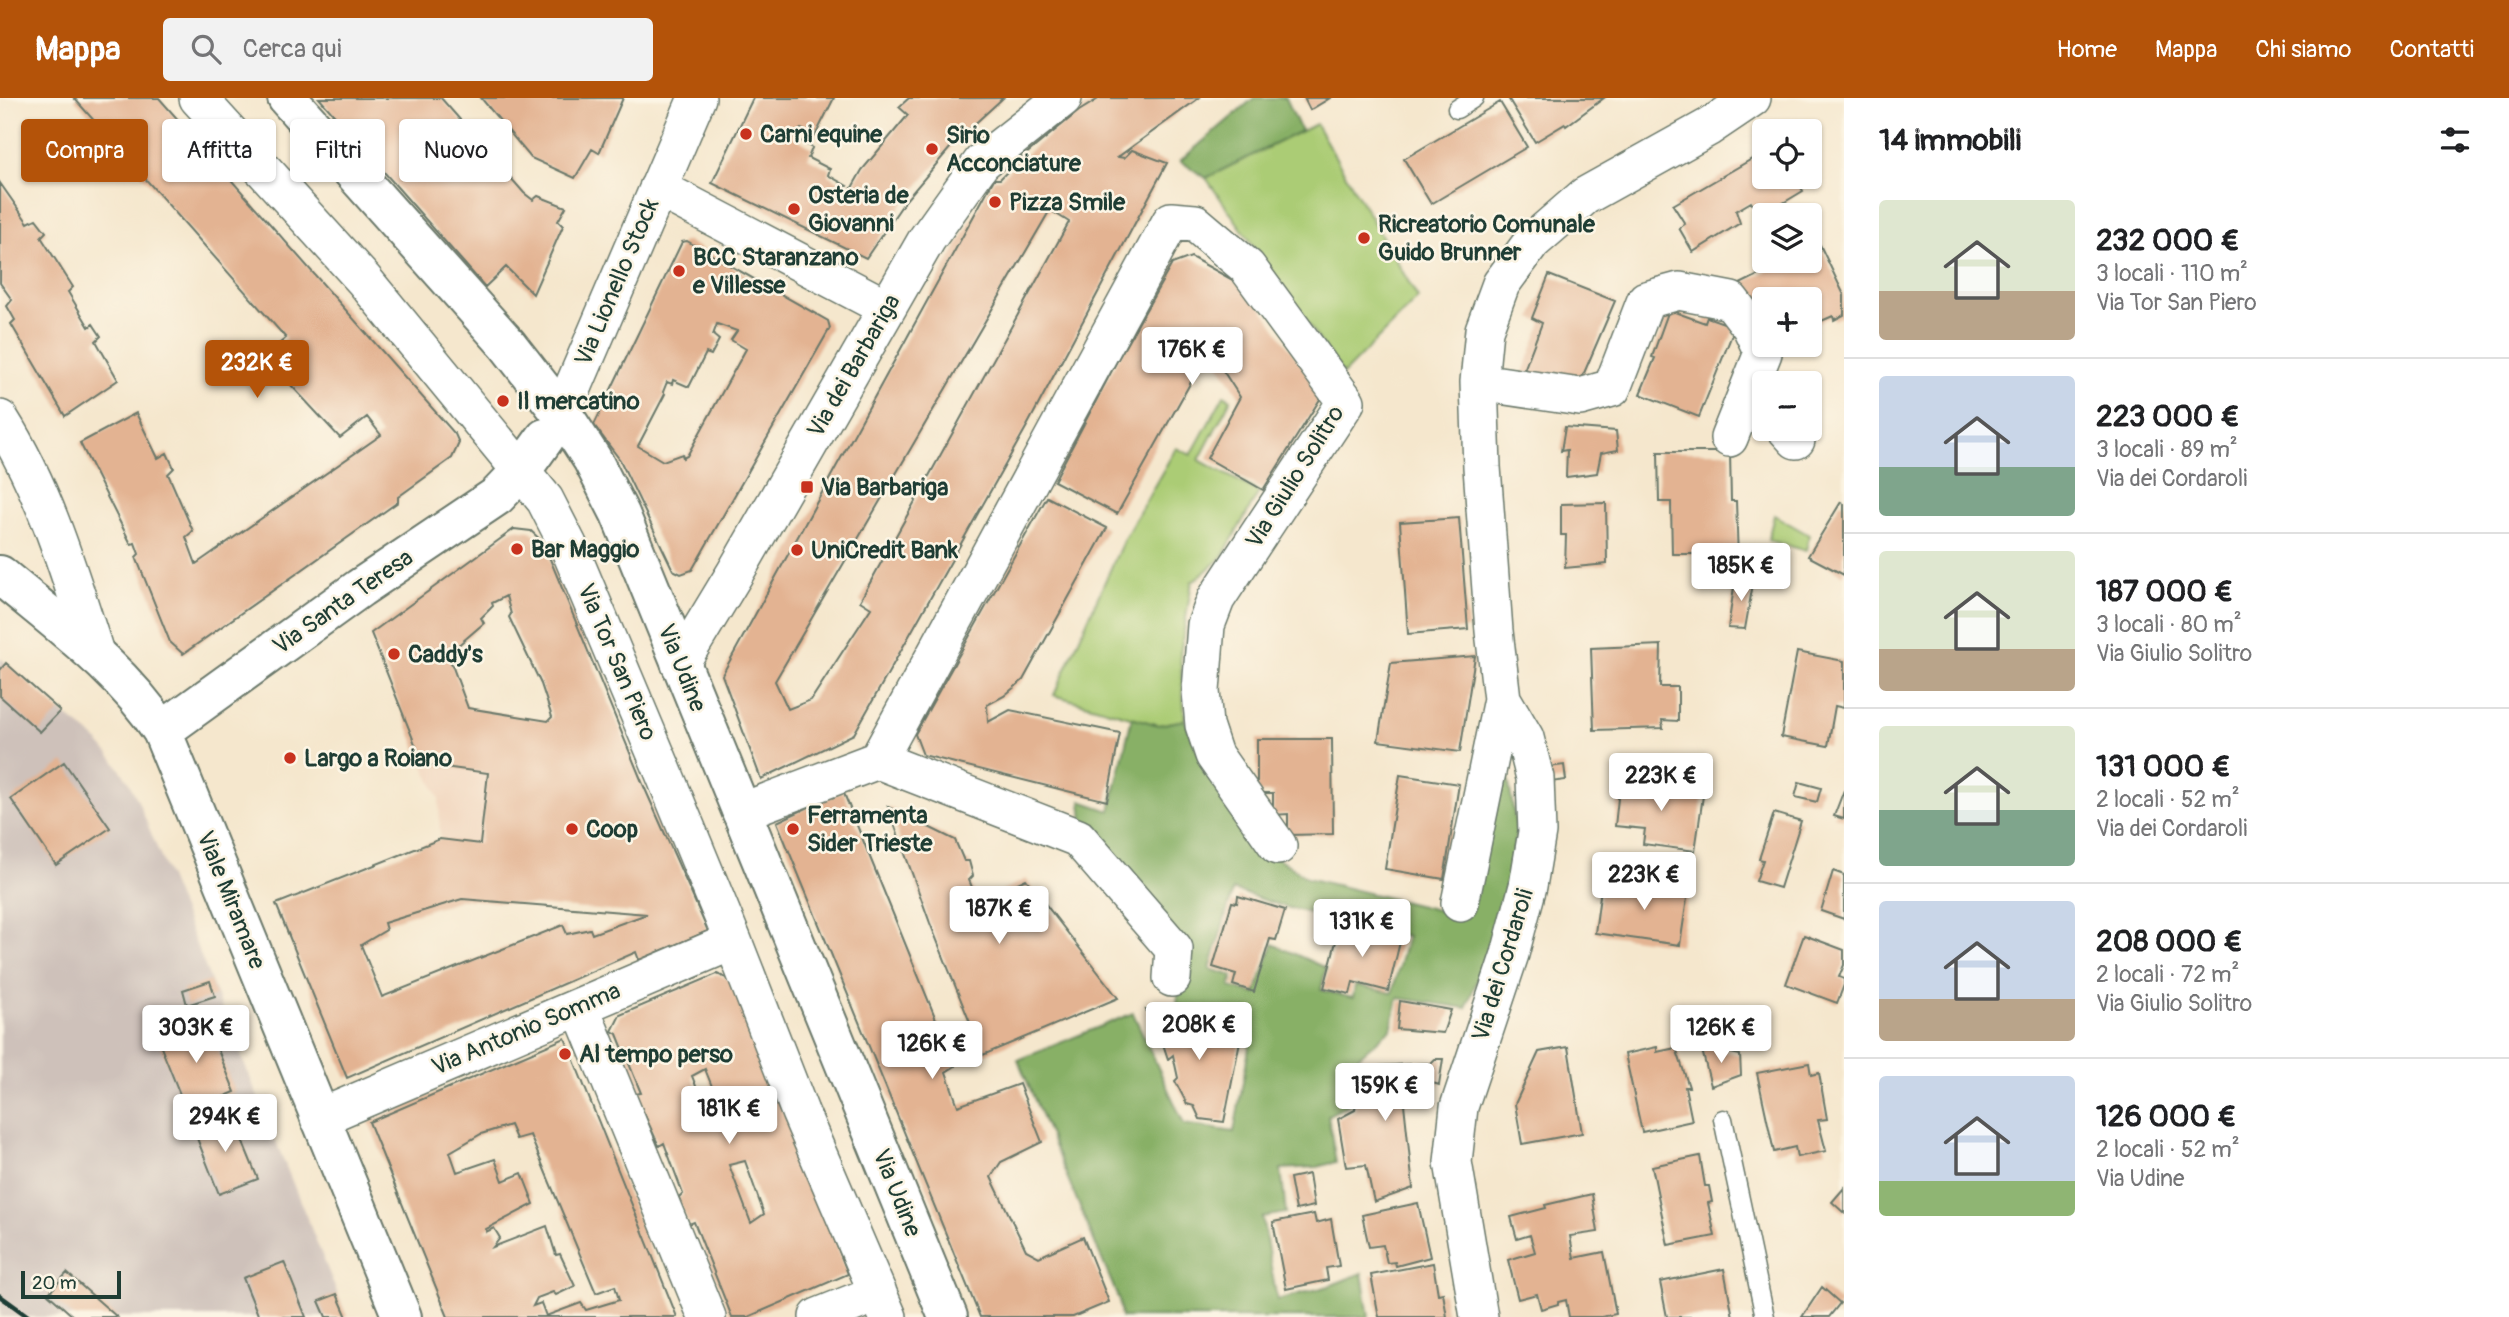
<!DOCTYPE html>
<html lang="it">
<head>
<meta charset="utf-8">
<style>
	body { margin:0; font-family:Pangolin,sans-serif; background:#f2f2f2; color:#202124; height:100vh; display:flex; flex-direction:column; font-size:26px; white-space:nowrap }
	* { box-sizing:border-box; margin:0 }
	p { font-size:23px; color:#757577 }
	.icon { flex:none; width:38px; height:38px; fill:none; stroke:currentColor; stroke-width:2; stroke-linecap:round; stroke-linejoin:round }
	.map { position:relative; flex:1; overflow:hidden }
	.drawer { display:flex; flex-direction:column; background:#fff; width:665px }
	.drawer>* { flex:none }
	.top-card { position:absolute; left:21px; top:21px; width:665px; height:63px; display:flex; gap:14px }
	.controls { position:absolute; left:1752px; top:21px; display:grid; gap:14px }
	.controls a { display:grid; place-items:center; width:70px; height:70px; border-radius:7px; background:#fff; box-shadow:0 2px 5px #0004; font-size:35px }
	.scale { position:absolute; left:21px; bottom:18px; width:100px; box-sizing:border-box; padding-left:7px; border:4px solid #1f3d34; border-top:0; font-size:19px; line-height:24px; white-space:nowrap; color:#1f3d34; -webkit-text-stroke:5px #fcf5e5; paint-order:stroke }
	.price { position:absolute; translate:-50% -60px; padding:0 16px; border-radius:7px; background:#fff; color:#222; font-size:23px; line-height:46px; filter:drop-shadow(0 2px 4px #0008) }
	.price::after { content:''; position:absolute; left:50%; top:42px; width:21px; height:16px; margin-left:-10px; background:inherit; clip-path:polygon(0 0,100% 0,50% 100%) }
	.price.active { background:#b45309; color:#fff }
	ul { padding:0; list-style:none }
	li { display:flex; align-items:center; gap:21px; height:175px; padding:0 35px }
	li+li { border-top:2px solid #e0e0e0 }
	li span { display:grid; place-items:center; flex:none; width:196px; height:140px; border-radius:7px; color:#555 }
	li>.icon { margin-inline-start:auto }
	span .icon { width:84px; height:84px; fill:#fffc; stroke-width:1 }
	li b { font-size:30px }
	h2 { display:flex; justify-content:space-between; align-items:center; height:84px; padding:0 35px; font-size:30px }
	.pill { padding:0 24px; border-radius:7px; background:#fff; box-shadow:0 2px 5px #0004; font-size:24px; line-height:63px }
	.pill.active { background:#b45309; color:#fff }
	header { display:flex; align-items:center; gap:42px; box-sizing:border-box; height:98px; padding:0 35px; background:#b45309; color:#fff }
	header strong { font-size:33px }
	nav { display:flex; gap:38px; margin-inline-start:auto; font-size:24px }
	.search { width:490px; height:63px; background:#f2f2f2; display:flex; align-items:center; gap:18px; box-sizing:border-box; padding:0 24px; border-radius:7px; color:#757577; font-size:26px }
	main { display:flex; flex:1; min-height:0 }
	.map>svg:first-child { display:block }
	.built { fill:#f1d5bd }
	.industrial { fill:#cec1ba }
	.green { fill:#abcc74; stroke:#658454; stroke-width:2 }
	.forest { fill:#88b066; stroke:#54764d; stroke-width:2; fill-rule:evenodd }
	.building { fill:#e3b392; fill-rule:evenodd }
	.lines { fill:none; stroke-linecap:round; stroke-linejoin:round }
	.service-casing { stroke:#6a786a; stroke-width:21 }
	.minor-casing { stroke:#6a786a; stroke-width:40 }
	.tertiary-casing { stroke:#6a786a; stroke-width:42 }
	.secondary-casing { stroke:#6a786a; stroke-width:42 }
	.primary-casing { stroke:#6a786a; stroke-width:42 }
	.service { stroke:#fff; stroke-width:18 }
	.minor { stroke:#fff; stroke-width:37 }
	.tertiary { stroke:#fff; stroke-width:38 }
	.secondary { stroke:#fff; stroke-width:38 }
	.primary { stroke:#fff; stroke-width:38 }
	.rail { stroke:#1f3d34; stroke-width:5 }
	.poi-dot { fill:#c8321e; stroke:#fcf5e5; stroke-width:2.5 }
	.labels { text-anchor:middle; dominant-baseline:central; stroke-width:5; stroke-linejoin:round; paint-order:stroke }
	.poi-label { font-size:24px; font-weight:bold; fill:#1f3d34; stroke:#fcf5e5; text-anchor:start }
	.street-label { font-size:24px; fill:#1f3d34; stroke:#fcf5e5 }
</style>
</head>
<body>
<header>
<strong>Mappa</strong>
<div class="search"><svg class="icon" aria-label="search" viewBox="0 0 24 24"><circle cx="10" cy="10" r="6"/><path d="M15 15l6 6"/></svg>Cerca qui</div>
<nav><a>Home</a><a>Mappa</a><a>Chi siamo</a><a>Contatti</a></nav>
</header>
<main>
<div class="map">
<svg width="1844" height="1219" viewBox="0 0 1844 1219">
	<rect width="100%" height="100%" fill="#fcf5e5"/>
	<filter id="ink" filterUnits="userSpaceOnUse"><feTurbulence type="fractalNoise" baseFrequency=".0143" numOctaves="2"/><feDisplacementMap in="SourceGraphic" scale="14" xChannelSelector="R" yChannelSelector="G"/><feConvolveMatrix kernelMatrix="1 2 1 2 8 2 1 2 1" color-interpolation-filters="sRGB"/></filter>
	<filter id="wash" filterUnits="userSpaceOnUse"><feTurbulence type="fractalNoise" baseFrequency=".00686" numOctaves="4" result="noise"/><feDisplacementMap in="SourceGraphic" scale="28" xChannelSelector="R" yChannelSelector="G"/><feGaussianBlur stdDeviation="1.57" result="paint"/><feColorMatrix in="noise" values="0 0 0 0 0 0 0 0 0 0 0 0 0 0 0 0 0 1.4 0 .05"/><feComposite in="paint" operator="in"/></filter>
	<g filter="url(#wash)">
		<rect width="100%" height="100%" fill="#f5e7cd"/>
		<path class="built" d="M423,666L630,694L642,684L682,775L440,741L439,700Z"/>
		<path class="industrial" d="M0,560L60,613L95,640L113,661L127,681L138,703L347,1219H0Z"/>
		<path class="green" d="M1316,26L1418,200L1343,276L1206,80Z
			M1224,297L1231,301L1199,362L1259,394L1222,459L1194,483H1192L1180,556L1185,622L1158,627L1054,597L1124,441L1176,350L1191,357Z
			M1774,417L1809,437L1806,453L1768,442Z"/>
		<path class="forest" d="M1254,0H1286L1301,33L1206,80L1180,63Z
			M1132,619L1158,627L1185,622L1204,669L1268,753L1307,780L1466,819L1503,651L1517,733L1496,834L1466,910L1398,900L1391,931L1358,959L1348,1007L1328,1017L1336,1064L1317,1069L1281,1071L1286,1115L1262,1119L1277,1202L1329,1188L1362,1175L1369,1219H1121L1119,1202L1018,962L1133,915L1184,1026L1234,1034L1253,927L1177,906L1183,849L1084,734L1081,703L1110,713ZM1233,792L1285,809L1407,838L1392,895L1355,887L1353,900L1321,892L1326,870L1273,846L1255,896L1230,889L1233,878L1210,871Z"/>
		<g id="blocks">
			<path class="building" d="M74,0H159L455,336L459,345L452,360L398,399V404L183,556L170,544L136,459L139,456L135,445L131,446L80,345L136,315L158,360L167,355L174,370L168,376L193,433L186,439L196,466L381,337L367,319L340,340L290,286L302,275L279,246L286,240Z
				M319,0H441L524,95L533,102L538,98L566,109L558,123L563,128L533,196L506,169L485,189Z
				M481,0H623L599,55L592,51L575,80L531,60Z
				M753,0H834L815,38L801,31L793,38L812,50L808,60L830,71L828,77L847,88L844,91L849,95L862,72L908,17L899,9L909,0H1003L956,43L905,103L866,160L712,85Z
				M1100,0H1199L1118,59L1124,60L1132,52L1167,65L1027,328L854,636L761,681L722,577L994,81H1000L1020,61L1079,13ZM1050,112L1069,124L860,503L871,510L811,602L788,611L775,583Z
				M1304,0H1330L1310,12Z
				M1508,0H1604L1566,28L1565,26L1535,44Z
				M1500,4L1527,49L1431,106L1404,61Z
				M1764,54V79H1795L1803,93L1760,119L1751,104L1736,113L1740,125L1693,154L1679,130L1685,126L1673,107Z
				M0,85L28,125L36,121L46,134L41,139L73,189L68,194L89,229L93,226L101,238L96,243L118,282L65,318L11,226L15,222L7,208L12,202L0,185Z
				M687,143L828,223L830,230L692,472L681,476L673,472L620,362L594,327L682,144ZM717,226L737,233L731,242L746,251L687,358L683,360L682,356L663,363L638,348L665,296L663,294L667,284L672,286L673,282L689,289L706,255L711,257L719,242L713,237Z
				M1820,147L1844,197V217L1834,222L1833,218L1810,228V201H1764V241L1738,187L1787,163H1810V152Z
				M1191,159L1249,191L1322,298L1263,392L1207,360L1240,299L1211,254L1205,259L1117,416L1054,383L1118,261L1172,166Z
				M1549,177L1615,203L1578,289L1523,275L1542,225L1532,220Z
				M1669,212L1705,225L1707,219L1735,229L1699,319L1640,296L1655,260L1652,259Z
				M1565,329L1616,333L1618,352L1601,355L1597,375L1566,379L1567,352L1561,353Z
				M1658,354H1730L1731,403H1736L1738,461L1714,462V456H1672L1671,404H1659Z
				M1047,399L1107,430L1023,582L1004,598L987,607L988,624L1010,612L1120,635L1107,703L923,657L915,636Z
				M1841,404L1844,406V477L1808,458Z
				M1606,405L1607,466L1565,470L1566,437H1561V406Z
				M1459,420L1468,531L1408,536L1400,424Z
				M514,431L531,433L543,444L642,684L708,833L639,862L636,854L347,980L276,806L440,741L480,746L488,675L423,666L371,535ZM506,498L511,516L509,519L541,586L552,619L548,623L468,610L448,556L484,525L481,520L493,508L492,505ZM462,801L647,816L592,836L590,831L567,836L563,827L382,899L361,847L386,832L384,825Z
				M1754,480L1745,531L1728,530L1735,482Z
				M1661,547L1660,589H1678V623L1662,622L1663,630L1594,632L1591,550Z
				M1797,554L1844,563V610L1835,608L1828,648L1781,639Z
				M1475,558L1460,654L1378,643L1391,565Z
				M6,565L60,613L40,634L0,598V572Z
				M1257,641H1332L1333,736L1288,737V716L1273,717V695H1257Z
				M64,664L110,730L56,767L11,701Z
				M1564,667L1566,682L1551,684L1549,669Z
				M1400,677L1459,686L1444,781L1385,771Z
				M1620,682L1704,691L1695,753L1643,746L1645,731L1615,728Z
				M1799,684L1821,690L1817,704L1795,699Z
				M1844,692V721L1834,718Z
				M843,693L955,968L946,974L958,1008L1019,986L1042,1044L1001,1064L991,1079L1026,1152L1039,1159L1083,1139L1109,1204L1073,1219H980L777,724Z
				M888,709L955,742L964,763H969L973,778L969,782L978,804L1026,781L1118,900L983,957L930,825Z
				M1774,715L1801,723L1780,790L1756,783L1763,762L1759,761Z
				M1833,773L1844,777V821L1821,813Z
				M1638,780L1689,787L1680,847L1595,835L1601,790L1637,797Z
				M1238,798L1285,812L1276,842L1270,841L1254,894L1233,887L1236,876L1213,869L1232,804L1237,805Z
				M1341,824L1401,840L1388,893L1353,884L1350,896L1324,890Z
				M1804,837L1844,852V867L1839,879L1844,881V887L1837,905L1786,886Z
				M717,876L731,882L848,1176L748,1219H732L694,1124L689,1126L678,1101L683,1096L664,1045L659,1048L635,996L641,995L617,936L612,933L620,917ZM705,971L723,1016L711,1026L692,978ZM745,1063L764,1116L751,1125L729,1067Z
				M210,883L215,898L187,907L183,892Z
				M1400,903L1451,912L1443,935L1397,931Z
				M1146,912L1222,927L1221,940L1240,943L1224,1024L1200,1021L1194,1008L1187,1006L1175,983L1178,980L1173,957L1168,961L1163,946L1161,947Z
				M205,920L235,994L187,1014L157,939Z
				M565,940L677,1219H448L369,1024ZM510,1027L516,1041L530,1037L596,1195L615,1188L619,1202L586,1212L581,1205L546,1218L541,1205L533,1208L537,1200L553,1194L556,1197L575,1188L560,1156L556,1157L547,1128L493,1149L500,1140L494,1130L486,1134V1131L534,1106L522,1075L503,1083L495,1061L457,1074L450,1054L481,1036Z
				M1701,948L1740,957L1741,977L1711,988Z
				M1568,949L1582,1035L1522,1046L1515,1006L1539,954Z
				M1657,949V954L1676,950L1689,989H1685L1692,1023L1642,1034L1625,956Z
				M1435,961H1443L1439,987L1433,985L1428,998L1404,1006L1413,1090L1374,1104L1366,1067L1346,1069L1338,1021L1355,1012L1360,969L1431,965Z
				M1809,965L1811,977L1819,975L1827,1021L1818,1022L1826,1053L1797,1059L1795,1049L1774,1054L1757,975Z
				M231,1015L258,1081L219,1096L193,1030Z
				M1700,1058L1705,1088H1709L1712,1104L1708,1105L1715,1138L1668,1147L1652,1068Z
				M1309,1076L1314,1108L1296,1112L1290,1080Z
				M1844,1090V1115L1832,1104Z
				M1592,1096L1598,1134L1570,1138L1574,1160L1604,1154L1616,1216L1601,1219H1569L1566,1202L1558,1204V1206L1541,1211L1537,1196L1518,1201L1508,1162L1535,1154L1530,1137L1517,1141L1511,1119L1546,1110L1545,1107Z
				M1418,1105L1430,1159L1396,1168L1395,1164L1387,1165L1383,1147L1369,1149L1362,1117Z
				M1314,1116L1316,1125L1331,1121L1339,1168L1326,1170L1328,1182L1286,1191L1273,1124Z
				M284,1164L306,1219H259L243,1180Z
				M1433,1165L1438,1196L1443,1195L1447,1219H1379L1371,1177Z
				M1724,1171L1733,1219H1667L1660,1184Z
				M67,1175L117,1219H74L48,1196Z
				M1822,1189L1840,1205L1829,1219H1802Z
				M337,1196L347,1219H326L319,1203Z"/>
		</g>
	</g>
	<g filter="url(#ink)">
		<use href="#blocks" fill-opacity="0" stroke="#6a786a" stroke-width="2"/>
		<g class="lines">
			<g class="service-casing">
				<path id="service" d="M1457,11L1474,0
					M1723,1021L1765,1219"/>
			</g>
			<g class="minor-casing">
				<path id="minor" d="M198,0L364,182L545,402L568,447L663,673L733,843L800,1014L888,1219
					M658,90L887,210
					M1479,284L1580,299L1612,290L1646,202L1679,193L1731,203L1751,229L1763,255L1729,340
					M572,292L697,0
					M0,321C46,394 70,477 96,558
					M1786,331L1796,342
					M680,566L735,475L927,141L982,64L1063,0
					M878,662L1078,740L1174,851L1172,880
					M741,714L878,662L1171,123L1195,125L1247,169L1346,304L1216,501L1206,527L1201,593L1204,627L1214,657L1278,748
					M1460,805L1502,601
					M580,909L707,1219
					M319,1020L733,843
					M818,1219L878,1195
					M1479,1219L1453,1064L1459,1009L1510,856L1528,788L1537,734L1535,680L1525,640L1502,601L1494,533L1482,369L1479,284L1484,232L1501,186L1532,144L1585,98L1709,29L1752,0"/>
			</g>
			<g class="tertiary-casing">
				<path id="tertiary" d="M162,633L360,490L497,398L522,372L545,340"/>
			</g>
			<g class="secondary-casing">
				<path id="secondary" d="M287,0L507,246L568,324L592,361L620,416L948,1219"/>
			</g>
			<g class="primary-casing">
				<path id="primary" d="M0,477C57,525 121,570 162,633L402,1219"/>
			</g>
			<use href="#service" class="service"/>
			<use href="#minor" class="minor"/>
			<use href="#tertiary" class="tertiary"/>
			<use href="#secondary" class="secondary"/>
			<use href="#primary" class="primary"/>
			<path class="rail" d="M0,1198L29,1219"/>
		</g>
	</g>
	<g class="poi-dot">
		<circle cx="746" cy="36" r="7"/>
		<circle cx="932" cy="51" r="7"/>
		<circle cx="995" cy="104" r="7"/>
		<circle cx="794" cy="111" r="7"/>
		<circle cx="1364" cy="140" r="7"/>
		<circle cx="679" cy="173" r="7"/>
		<circle cx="503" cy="303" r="7"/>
		<rect x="800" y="382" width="14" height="14" rx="3.5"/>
		<circle cx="517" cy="451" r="7"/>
		<circle cx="797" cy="452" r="7"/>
		<circle cx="394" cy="556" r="7"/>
		<circle cx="290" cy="660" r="7"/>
		<circle cx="572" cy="731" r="7"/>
		<circle cx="793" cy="731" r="7"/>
		<circle cx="565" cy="956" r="7"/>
	</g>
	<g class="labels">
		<g class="poi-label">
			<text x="760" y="36">Carni equine</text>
			<text x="946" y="37">Sirio<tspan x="946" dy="28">Acconciature</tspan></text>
			<text x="808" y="97">Osteria de<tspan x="808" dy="28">Giovanni</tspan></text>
			<text x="1009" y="104">Pizza Smile</text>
			<text x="1378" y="126">Ricreatorio Comunale<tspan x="1378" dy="28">Guido Brunner</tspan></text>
			<text x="693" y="159">BCC Staranzano<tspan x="693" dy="28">e Villesse</tspan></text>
			<text x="517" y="303">Il mercatino</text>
			<text x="821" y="389">Via Barbariga</text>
			<text x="531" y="451">Bar Maggio</text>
			<text x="811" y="452">UniCredit Bank</text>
			<text x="408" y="556">Caddy's</text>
			<text x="304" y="660">Largo a Roiano</text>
			<text x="807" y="717">Ferramenta<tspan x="807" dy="28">Sider Trieste</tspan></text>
			<text x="586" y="731">Coop</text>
			<text x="579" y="956">Al tempo perso</text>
		</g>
		<g class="street-label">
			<text transform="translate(617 184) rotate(-67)">Via Lionello Stock</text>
			<text transform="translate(854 268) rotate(-60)">Via dei Barbariga</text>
			<text transform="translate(1295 379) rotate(-58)">Via Giulio Solitro</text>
			<text transform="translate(343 504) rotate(-35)">Via Santa Teresa</text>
			<text transform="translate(617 564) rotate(67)">Via Tor San Piero</text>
			<text transform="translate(682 570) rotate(68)">Via Udine</text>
			<text transform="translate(231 802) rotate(68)">Viale Miramare</text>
			<text transform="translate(1503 867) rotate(-73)">Via dei Cordaroli</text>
			<text transform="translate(526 931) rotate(-23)">Via Antonio Somma</text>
			<text transform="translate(897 1095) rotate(68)">Via Udine</text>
		</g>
	</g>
</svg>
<div class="controls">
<a><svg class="icon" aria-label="locate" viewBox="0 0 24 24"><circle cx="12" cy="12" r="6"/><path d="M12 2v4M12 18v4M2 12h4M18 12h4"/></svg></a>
<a><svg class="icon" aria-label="layers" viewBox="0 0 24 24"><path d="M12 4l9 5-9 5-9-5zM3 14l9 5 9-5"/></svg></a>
<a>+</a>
<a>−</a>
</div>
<div class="scale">20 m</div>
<b class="price" style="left:1192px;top:289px">176K €</b>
<b class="price active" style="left:257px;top:302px">232K €</b>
<b class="price" style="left:1741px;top:505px">185K €</b>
<b class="price" style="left:1661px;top:715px">223K €</b>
<b class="price" style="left:1644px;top:814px">223K €</b>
<b class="price" style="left:999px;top:848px">187K €</b>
<b class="price" style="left:1362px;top:861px">131K €</b>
<b class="price" style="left:1199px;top:964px">208K €</b>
<b class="price" style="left:196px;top:967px">303K €</b>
<b class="price" style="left:1721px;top:967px">126K €</b>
<b class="price" style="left:932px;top:983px">126K €</b>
<b class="price" style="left:1385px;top:1025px">159K €</b>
<b class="price" style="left:729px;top:1048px">181K €</b>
<b class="price" style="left:225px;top:1056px">294K €</b>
<div class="top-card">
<a class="pill active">Compra</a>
<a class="pill">Affitta</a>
<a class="pill">Filtri</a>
<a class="pill">Nuovo</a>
</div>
</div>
<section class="drawer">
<h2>14 immobili<svg class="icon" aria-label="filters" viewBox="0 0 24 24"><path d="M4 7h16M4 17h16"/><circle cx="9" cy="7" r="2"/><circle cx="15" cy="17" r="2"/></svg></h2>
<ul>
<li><span style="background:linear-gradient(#dfe7d0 65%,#b9a48a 0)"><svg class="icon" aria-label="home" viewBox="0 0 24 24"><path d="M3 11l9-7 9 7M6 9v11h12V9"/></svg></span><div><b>232 000 €</b><p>3 locali · 110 m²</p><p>Via Tor San Piero</p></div></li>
<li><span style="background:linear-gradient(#c9d6e8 65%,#7fa58c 0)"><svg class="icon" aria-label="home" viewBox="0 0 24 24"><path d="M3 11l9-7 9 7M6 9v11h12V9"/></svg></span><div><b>223 000 €</b><p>3 locali · 89 m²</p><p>Via dei Cordaroli</p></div></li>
<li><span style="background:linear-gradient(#dfe7d0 70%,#b9a48a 0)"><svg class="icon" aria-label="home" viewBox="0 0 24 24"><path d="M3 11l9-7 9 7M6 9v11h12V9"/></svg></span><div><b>187 000 €</b><p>3 locali · 80 m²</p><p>Via Giulio Solitro</p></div></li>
<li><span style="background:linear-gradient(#dfe7d0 60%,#7fa58c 0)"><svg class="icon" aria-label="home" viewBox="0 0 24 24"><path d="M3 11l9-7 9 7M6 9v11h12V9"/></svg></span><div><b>131 000 €</b><p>2 locali · 52 m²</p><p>Via dei Cordaroli</p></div></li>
<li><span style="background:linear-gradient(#c9d6e8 70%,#b9a48a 0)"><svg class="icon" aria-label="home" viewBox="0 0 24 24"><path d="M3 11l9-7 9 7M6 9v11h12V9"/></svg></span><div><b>208 000 €</b><p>2 locali · 72 m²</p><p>Via Giulio Solitro</p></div></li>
<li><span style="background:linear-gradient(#c9d6e8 75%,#8fb573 0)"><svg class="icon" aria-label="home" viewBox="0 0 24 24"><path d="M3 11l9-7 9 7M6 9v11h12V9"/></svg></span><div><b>126 000 €</b><p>2 locali · 52 m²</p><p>Via Udine</p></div></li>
</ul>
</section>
</main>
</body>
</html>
